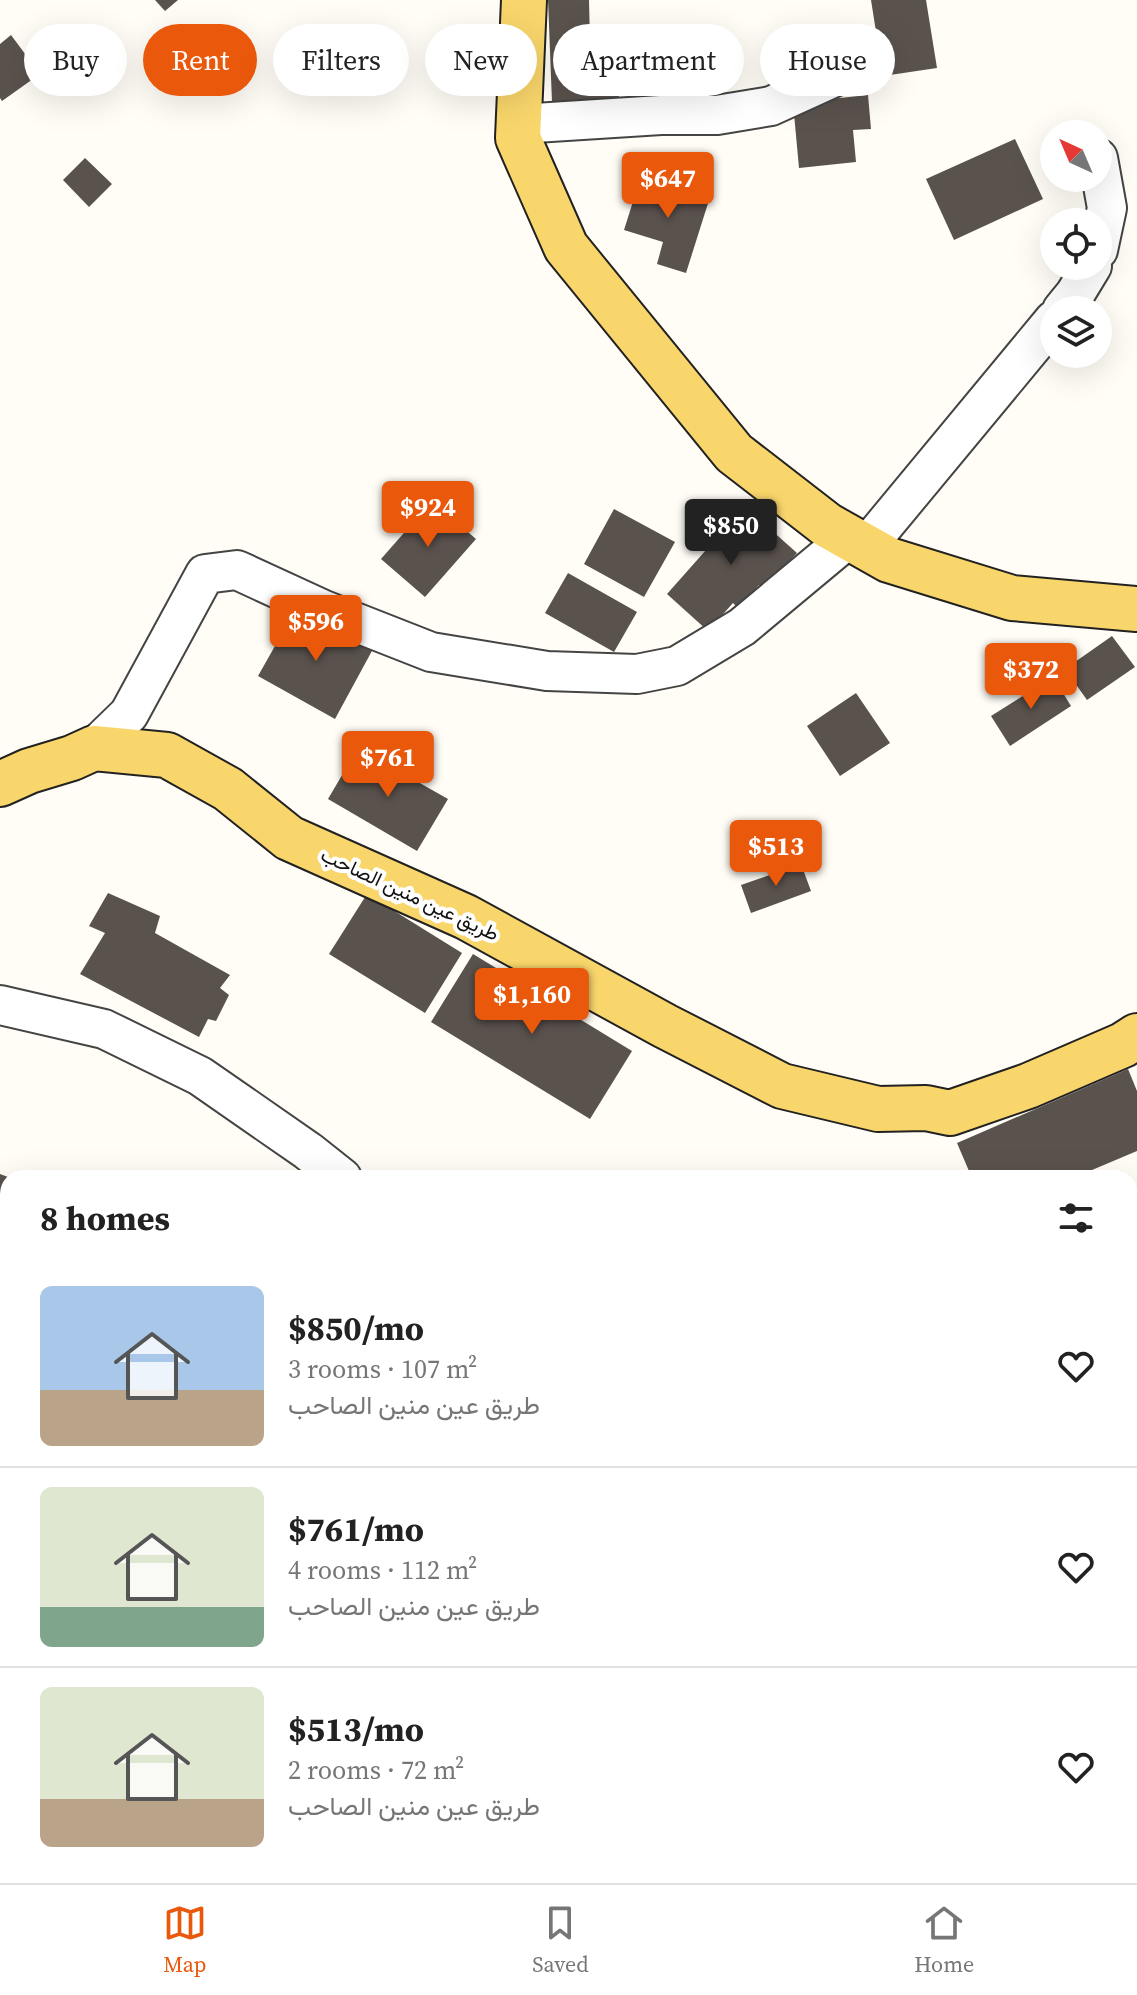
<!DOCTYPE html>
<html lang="en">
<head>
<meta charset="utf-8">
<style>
	body { margin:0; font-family:"Source Serif 4",Vazirmatn,serif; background:#f6f6f6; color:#222; height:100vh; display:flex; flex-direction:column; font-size:30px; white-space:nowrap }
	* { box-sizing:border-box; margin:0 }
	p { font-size:26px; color:#767676 }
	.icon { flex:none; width:44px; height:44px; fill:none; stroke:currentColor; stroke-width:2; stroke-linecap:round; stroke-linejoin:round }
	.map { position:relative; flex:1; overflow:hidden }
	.details { position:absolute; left:0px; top:1170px; width:1138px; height:714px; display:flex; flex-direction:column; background:#fff; border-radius:24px 24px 0 0; box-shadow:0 8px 32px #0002 }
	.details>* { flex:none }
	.guide { position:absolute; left:24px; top:24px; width:1090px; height:72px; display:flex; gap:16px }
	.needle { width:52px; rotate:316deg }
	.controls { position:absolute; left:1040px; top:120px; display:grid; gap:16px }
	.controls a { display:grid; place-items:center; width:72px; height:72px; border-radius:50%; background:#fff; box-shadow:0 8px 32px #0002; font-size:40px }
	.price { position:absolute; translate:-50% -68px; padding:0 18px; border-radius:8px; background:#ea580c; color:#fff; font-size:26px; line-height:52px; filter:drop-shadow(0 2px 4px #0008) }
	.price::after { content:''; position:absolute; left:50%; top:48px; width:24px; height:18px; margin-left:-12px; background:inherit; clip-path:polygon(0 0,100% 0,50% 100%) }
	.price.active { background:#222; color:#fff }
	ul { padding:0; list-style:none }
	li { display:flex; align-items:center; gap:24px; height:200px; padding:0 40px }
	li+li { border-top:2px solid #e0e0e0 }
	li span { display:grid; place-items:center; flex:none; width:224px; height:160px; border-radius:12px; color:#555 }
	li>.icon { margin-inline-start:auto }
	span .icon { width:96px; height:96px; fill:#fffc; stroke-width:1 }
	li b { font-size:34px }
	h2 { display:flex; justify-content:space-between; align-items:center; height:96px; padding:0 40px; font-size:34px }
	.chip { padding:0 28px; border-radius:36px; background:#fff; box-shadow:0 8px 32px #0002; font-size:28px; line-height:72px }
	.chip.active { background:#ea580c; color:#fff }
	.menu { display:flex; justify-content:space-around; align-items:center; height:112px; border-top:2px solid #e0e0e0; background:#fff; font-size:22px; color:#767676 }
	.menu a { display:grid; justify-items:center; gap:4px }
	.menu .active { color:#ea580c }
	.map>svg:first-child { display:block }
	.building { fill:#5a524d }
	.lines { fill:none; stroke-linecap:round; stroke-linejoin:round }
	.minor-casing { stroke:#444; stroke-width:42 }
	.major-casing { stroke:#222; stroke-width:48 }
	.minor { stroke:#fff; stroke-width:38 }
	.major { stroke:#f9d66b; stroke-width:44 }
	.labels { text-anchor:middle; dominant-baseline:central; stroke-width:8; stroke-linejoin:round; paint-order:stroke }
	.street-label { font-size:20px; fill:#111; stroke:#fff }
</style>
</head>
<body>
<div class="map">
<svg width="1137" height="1883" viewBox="0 0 1137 1883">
	<rect width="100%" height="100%" fill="#fffdf5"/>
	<path class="building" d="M155,0H178L165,11Z
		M548,0H589L590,42L617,41L619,99L552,102Z
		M871,0H926L937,68L883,76Z
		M11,35L40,74L2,101L0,98V44Z
		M868,95L871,129L853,130L856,162L799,168L793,103Z
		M1015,139L1043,199L954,240L926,179Z
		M85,158L112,184L89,207L63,180Z
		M641,176L710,197L686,273L657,264L663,242L624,230Z
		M432,501L476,539L425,597L381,559Z
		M740,502L797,553L764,589L759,585L738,608L733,603L708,631L667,594L706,550L701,546Z
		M614,509L675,542L644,597L584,564Z
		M568,573L637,612L614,652L545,613Z
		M297,607L373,649L335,719L258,676Z
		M1112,636L1135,667L1087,700L1065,669Z
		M1053,677L1071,706L1010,746L991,716Z
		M856,693L890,743L840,776L807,726Z
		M358,748L448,799L417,851L328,799Z
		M801,864L811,891L751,913L741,885Z
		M108,893L160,916L155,933L230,975L220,988L229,995L216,1021L208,1019L199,1037L80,974L105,933L89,926Z
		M367,894L462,953L425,1013L329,954Z
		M473,954L632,1051L590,1119L431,1022Z
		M1128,1069L1137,1091V1151L1073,1178H972L957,1143Z
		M0,1174L8,1177V1236L0,1233Z"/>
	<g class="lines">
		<g class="minor-casing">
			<path id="minor" d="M519,124L661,115H717L771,106L850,70
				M1098,158L1107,208L1098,250
				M1062,310L1075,294L1092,266
				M866,547L1054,320
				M94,748L129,714L205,574L237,570L324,610L431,652L547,671L637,674L677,666L742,627L850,537
				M0,1005L104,1029L200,1076L308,1151L342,1178
				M1130,1436L1137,1437"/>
		</g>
		<g class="major-casing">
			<path id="major" d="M524,0L518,138L566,247L734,453L827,525L889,560L1012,598L1137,609
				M0,784L29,771L72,758L94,748L167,755L228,789L289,838L466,917L665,1026L782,1086L878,1109L926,1108L950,1113L1028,1086L1123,1045L1137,1036"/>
		</g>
		<use href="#minor" class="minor"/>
		<use href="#major" class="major"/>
	</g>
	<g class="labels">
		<g class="street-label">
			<text transform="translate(410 894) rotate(25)">طريق عين منين الصاحب</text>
		</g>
	</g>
</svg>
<div class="controls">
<a><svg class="needle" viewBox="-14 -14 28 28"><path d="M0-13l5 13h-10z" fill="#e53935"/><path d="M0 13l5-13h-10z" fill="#767676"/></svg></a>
<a><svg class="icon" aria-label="locate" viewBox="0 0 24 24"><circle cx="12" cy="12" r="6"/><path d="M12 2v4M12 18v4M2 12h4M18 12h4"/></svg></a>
<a><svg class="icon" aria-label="layers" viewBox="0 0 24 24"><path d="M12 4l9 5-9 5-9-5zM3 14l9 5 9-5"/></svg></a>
</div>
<b class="price" style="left:668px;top:220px">$647</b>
<b class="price" style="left:428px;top:549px">$924</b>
<b class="price active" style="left:731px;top:567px">$850</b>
<b class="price" style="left:316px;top:663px">$596</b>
<b class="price" style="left:1031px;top:711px">$372</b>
<b class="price" style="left:388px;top:799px">$761</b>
<b class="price" style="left:776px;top:888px">$513</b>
<b class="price" style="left:532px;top:1036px">$1,160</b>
<div class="guide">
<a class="chip">Buy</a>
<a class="chip active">Rent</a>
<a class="chip">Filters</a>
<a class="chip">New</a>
<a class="chip">Apartment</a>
<a class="chip">House</a>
</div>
<section class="details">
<h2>8 homes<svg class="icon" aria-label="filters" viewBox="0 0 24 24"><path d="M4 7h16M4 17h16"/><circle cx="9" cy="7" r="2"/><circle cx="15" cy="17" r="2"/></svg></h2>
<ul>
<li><span style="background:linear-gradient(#a9c7e8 65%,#b9a48a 0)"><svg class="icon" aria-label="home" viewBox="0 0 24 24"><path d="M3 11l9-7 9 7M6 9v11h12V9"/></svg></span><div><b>$850/mo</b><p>3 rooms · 107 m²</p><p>طريق عين منين الصاحب</p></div><svg class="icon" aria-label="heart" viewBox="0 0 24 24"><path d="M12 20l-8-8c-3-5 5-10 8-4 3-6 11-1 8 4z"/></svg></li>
<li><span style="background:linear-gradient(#dfe7d0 75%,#7fa58c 0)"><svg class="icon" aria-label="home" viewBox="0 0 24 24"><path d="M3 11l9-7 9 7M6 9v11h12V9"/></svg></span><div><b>$761/mo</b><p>4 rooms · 112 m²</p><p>طريق عين منين الصاحب</p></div><svg class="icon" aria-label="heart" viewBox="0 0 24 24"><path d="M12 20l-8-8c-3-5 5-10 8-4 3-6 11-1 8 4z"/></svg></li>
<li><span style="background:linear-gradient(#dfe7d0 70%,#b9a48a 0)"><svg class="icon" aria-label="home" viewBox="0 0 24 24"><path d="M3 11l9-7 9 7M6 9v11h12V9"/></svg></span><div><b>$513/mo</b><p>2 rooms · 72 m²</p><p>طريق عين منين الصاحب</p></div><svg class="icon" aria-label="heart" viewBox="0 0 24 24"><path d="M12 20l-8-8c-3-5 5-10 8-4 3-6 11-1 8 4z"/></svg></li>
</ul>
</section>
</div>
<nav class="menu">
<a class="active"><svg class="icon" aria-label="map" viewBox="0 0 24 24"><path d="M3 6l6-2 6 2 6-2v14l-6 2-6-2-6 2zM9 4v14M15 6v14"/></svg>Map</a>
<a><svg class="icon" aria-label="saved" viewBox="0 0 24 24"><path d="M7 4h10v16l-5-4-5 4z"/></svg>Saved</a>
<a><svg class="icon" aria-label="home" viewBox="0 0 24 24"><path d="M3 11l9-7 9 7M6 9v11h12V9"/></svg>Home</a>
</nav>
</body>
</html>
